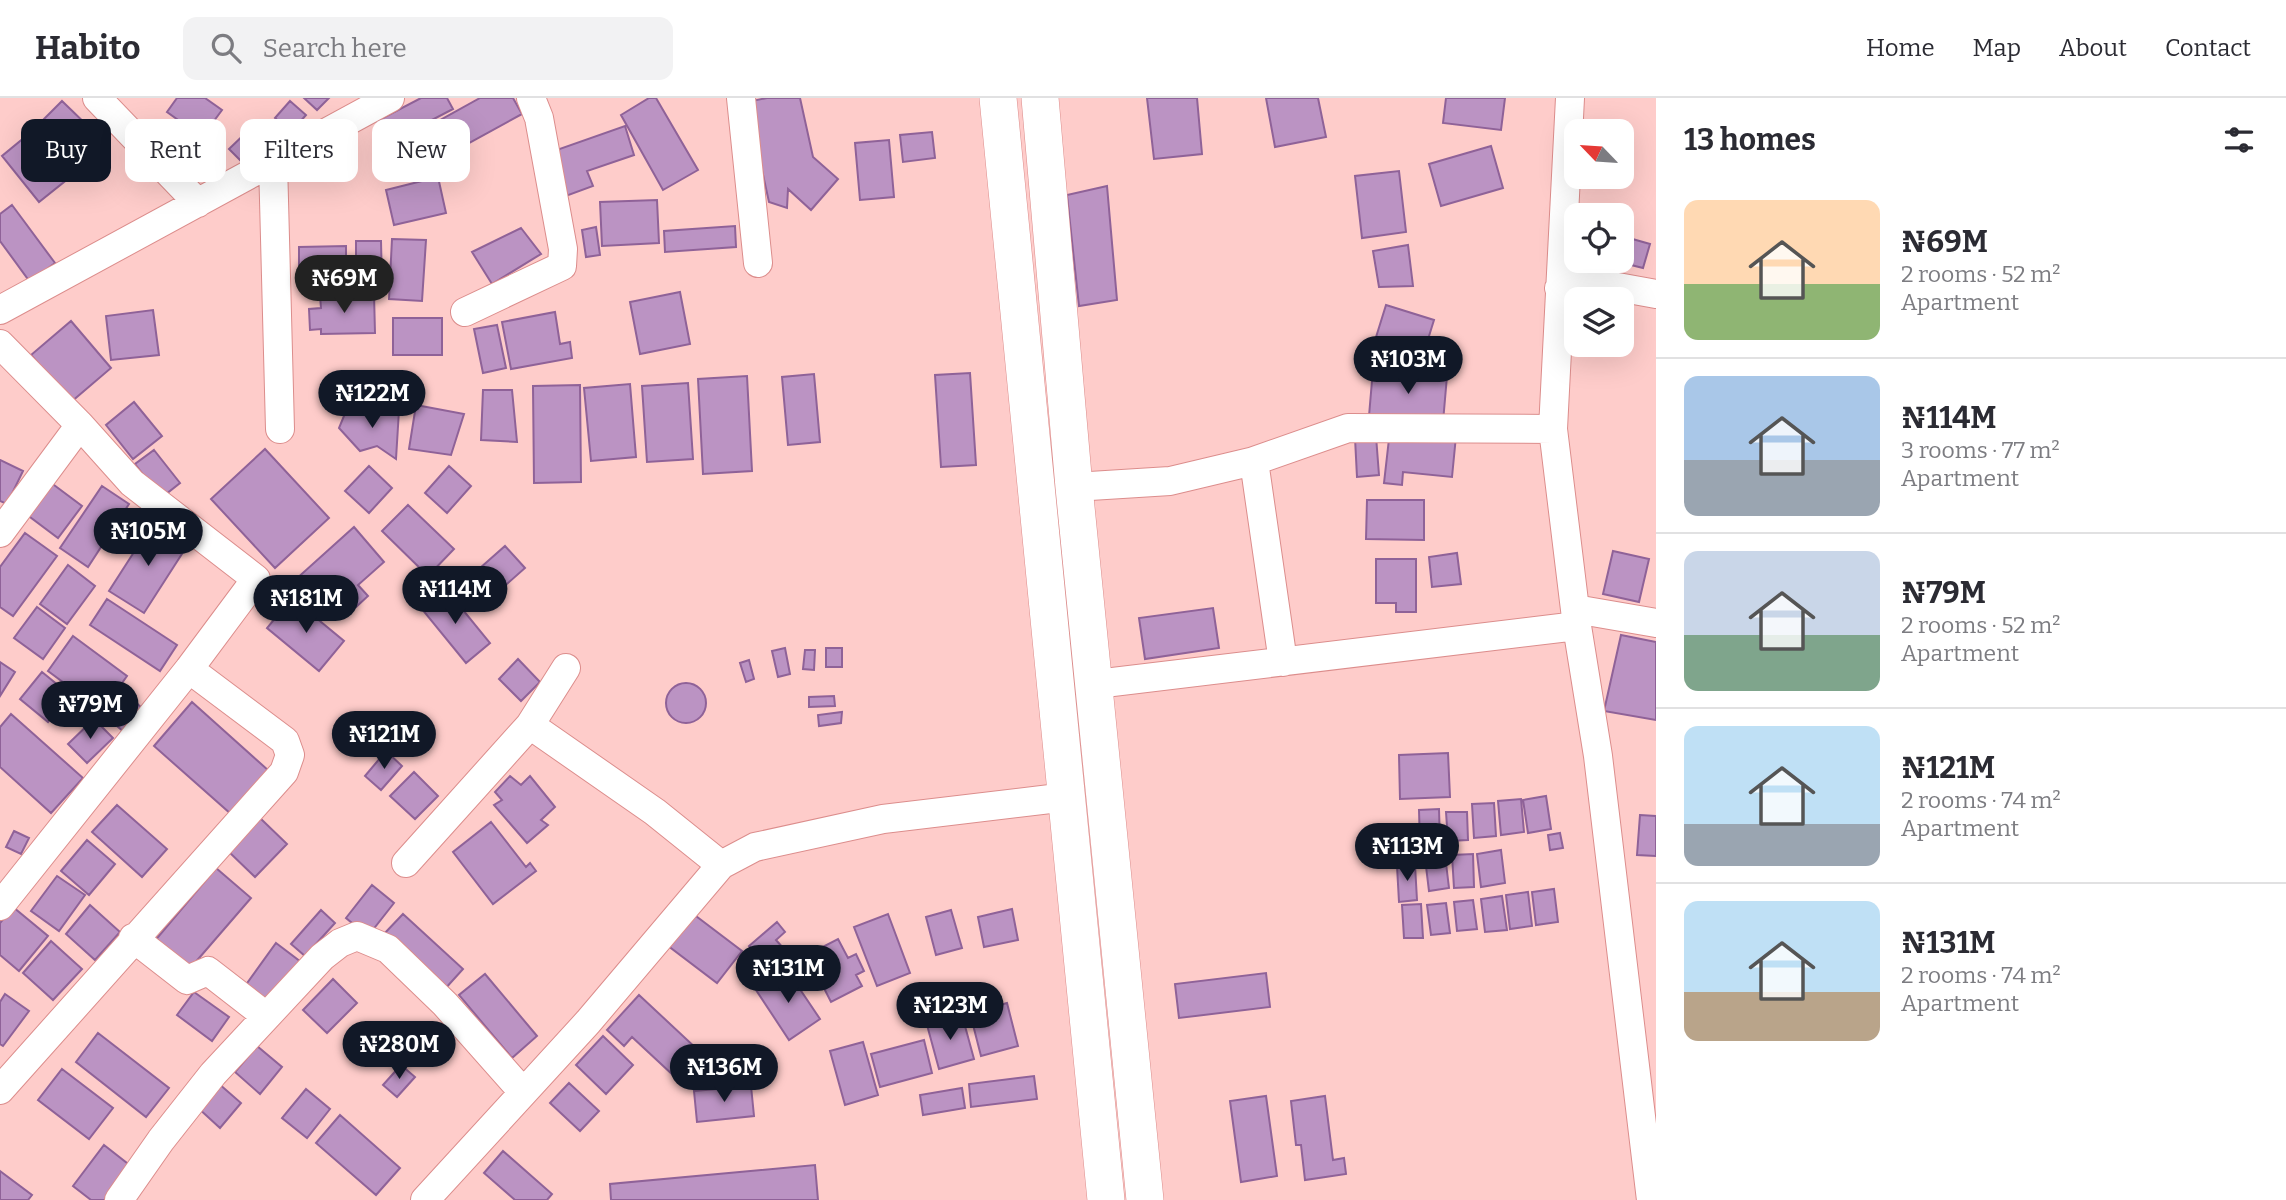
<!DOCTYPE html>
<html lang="en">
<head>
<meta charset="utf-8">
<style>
	body { margin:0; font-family:Bitter,serif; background:#f2f2f3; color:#2b2b33; height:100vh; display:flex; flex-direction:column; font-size:26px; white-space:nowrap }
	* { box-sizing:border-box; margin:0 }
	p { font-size:23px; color:#7c7c81 }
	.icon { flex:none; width:38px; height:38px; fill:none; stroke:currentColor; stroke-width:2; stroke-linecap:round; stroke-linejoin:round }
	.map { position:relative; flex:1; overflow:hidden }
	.side { display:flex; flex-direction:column; background:#fff; width:630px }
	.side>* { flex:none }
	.guide { position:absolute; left:21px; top:21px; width:665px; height:63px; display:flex; gap:14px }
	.needle { width:46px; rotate:295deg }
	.controls { position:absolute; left:1564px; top:21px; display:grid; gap:14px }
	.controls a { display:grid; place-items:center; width:70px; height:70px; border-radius:14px; background:#fff; box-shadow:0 7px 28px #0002; font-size:35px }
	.price { position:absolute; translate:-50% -60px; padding:0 16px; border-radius:24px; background:#111827; color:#fff; font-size:23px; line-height:46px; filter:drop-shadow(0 2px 4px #0008) }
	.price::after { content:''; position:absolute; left:50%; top:42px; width:21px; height:16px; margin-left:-10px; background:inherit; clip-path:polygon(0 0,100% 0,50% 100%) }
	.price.active { background:#222; color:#fff }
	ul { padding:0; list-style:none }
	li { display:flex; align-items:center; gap:21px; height:175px; padding:0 28px }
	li+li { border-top:2px solid #e1e1e2 }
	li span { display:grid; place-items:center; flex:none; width:196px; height:140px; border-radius:14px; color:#555 }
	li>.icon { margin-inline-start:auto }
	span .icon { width:84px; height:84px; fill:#fffc; stroke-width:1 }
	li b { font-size:30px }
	h2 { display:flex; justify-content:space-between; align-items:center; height:84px; padding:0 28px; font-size:30px }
	.chip { padding:0 24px; border-radius:14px; background:#fff; box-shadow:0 7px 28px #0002; font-size:24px; line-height:63px }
	.chip.active { background:#111827; color:#fff }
	header { display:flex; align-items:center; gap:42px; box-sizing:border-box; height:98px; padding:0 35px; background:#fff; border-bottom:2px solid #e1e1e2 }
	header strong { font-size:33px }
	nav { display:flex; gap:38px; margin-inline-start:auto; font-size:24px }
	.search { width:490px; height:63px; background:#f2f2f3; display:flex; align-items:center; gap:18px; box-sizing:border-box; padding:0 24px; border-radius:14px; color:#7c7c81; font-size:26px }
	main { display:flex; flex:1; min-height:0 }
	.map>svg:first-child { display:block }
	.building { fill:#bb93c3; stroke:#8f6298; stroke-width:2 }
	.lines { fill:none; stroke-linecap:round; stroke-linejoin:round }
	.minor-casing { stroke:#dc8d8c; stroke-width:30 }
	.major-casing { stroke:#dc8d8c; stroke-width:38 }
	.minor { stroke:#fff; stroke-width:28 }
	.major { stroke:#fff; stroke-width:37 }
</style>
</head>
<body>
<header>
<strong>Habito</strong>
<div class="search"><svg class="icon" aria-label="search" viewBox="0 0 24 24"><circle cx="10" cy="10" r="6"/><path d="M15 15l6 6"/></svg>Search here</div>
<nav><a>Home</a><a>Map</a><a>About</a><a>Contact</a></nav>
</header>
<main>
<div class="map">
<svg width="1656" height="1102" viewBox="0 0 1656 1102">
	<rect width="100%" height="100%" fill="#feccca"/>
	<path class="building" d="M177,0H205L222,12L202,39L167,14Z
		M304,0H329L317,12Z
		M421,0H447L453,11L388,45L377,23Z
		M480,0H513L522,16L442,60L426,30Z
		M649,0H656L698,72L663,92L621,17Z
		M767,0H800L813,59L838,81L811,112L788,91L787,110L769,104L747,4Z
		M1147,0H1197L1202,56L1154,61Z
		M1266,0H1318L1326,39L1275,49Z
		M1446,0H1505L1501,32L1443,25Z
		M62,3L93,33L70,57L39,26Z
		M290,3L306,17L291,34L275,20Z
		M162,25L198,50L183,72L147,47Z
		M253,28L267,42L243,65L229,51Z
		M625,28L634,57L587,73L593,88L563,99L548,55Z
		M36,30L74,76L39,104L2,58Z
		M932,34L935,60L903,64L900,37Z
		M889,42L894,99L860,102L855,45Z
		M1491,48L1503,90L1441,108L1429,66Z
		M1399,73L1406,134L1362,140L1355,78Z
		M438,79L446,115L394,127L386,92Z
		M1107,88L1117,202L1079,208L1067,97Z
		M657,102L659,145L602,148L600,104Z
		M12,107L55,165L30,184L0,143V116Z
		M735,128L736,149L665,154L664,133Z
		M596,129L600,157L586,159L582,132Z
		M521,130L541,156L492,186L472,154Z
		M1622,138L1650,146L1643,170L1615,163H1622Z
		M392,141L426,142L422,203L389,201Z
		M356,143H381L382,187H356Z
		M1408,147L1413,188L1379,189L1373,153Z
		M346,148V187L299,188V149Z
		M680,194L690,246L640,256L630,204Z
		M374,196L375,235L321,236V231L310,232L309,211L321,210L320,198Z
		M1386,207L1434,222L1420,267L1372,252Z
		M153,212L159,257L111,262L106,218Z
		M555,214L560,246L570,244L572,260L511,271L502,224Z
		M393,220H442V257H393Z
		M71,223L111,270L71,304L31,257Z
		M497,227L506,270L483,275L474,231Z
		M1373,271L1447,278L1443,324L1369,318Z
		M970,275L976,367L941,369L935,277Z
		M814,276L820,344L788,347L782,279Z
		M747,278L752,373L703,376L698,281Z
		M688,285L693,361L647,364L642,288Z
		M630,286L636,359L591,363L584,290Z
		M580,287L581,384L534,385L533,288Z
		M483,292H512L517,344L481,342Z
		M134,304L162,338L133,361L106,327Z
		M416,307L464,316L451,357L409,351Z
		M399,312L396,361L377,348L360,353L339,330L346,313Z
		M1390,332L1456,338L1452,379L1403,374L1402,387L1384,385Z
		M1376,338L1379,377L1357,379L1355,340Z
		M265,351L329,420L275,470L211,401Z
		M154,352L180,385L161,400L135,366Z
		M0,362L23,373L7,406L0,403Z
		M369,368L392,390L369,415L345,393Z
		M449,368L471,388L447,415L425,395Z
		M50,384L82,408L58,440L26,416Z
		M102,388L129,406L88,469L60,450Z
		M1367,402H1424V442L1366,441Z
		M408,407L454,451L428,478L382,433Z
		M152,426L187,448L144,515L109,493Z
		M354,429L384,464L358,487L368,498L356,509L350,502L329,521L295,482Z
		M25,435L57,458L13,518L0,509V469Z
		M505,448L525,470L482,508L463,485Z
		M1613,453L1649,461L1639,504L1603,496Z
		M1457,455L1461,486L1432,489L1429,459Z
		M1376,461H1416V514H1396V505H1376Z
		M68,467L95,488L67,526L40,506Z
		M445,490L490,545L466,565L421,510Z
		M292,500L344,543L319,573L267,530Z
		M107,501L177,547L160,573L90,527Z
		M37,509L65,530L43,561L14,540Z
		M1213,510L1219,550L1145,561L1139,520Z
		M1621,537L1656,544V622L1604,613Z
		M73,538L127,578L102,613L48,573Z
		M785,550L790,576L778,579L772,553Z
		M826,550H842V569H826Z
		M805,552H815L814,572L803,571Z
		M518,561L540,584L521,603L499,581Z
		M749,562L754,581L746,584L740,565Z
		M0,564L15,574L0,598Z
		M42,574L70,597L48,624L20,601Z
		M666 605a20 20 0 1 1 40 0a20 20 0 1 1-40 0Z
		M834,598L835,608L809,609V599Z
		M131,600L144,612L124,634L111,623Z
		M192,604L269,673L231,716L154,648Z
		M842,614L841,625L819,628L818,617Z
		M11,616L83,680L51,715L0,669V629Z
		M94,621L113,640L87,665L68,646Z
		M386,653L402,668L381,692L365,678Z
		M1448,655L1450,699L1400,701L1399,657Z
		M414,674L438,698L415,721L390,698Z
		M510,678L521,687L530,678L555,709L541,722L548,727L527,745L494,707L502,702L495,694Z
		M1546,698L1551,731L1528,735L1523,702Z
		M1521,701L1524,734L1501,737L1498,703Z
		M1494,705L1496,738L1474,740L1472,706Z
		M117,707L167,751L142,779L92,734Z
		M1439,711L1440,746L1420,747L1419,712Z
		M1446,714H1467L1468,742L1448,743Z
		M1640,717L1656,718V758L1637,757Z
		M260,720L287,746L255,779L228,753Z
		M491,724L526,769L530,765L536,773L493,806L453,754Z
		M1393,726H1411V737L1418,736V753H1412V763H1393Z
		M14,733L29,740L21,756L6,749Z
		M1560,735L1563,750L1550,752L1548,737Z
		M87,742L115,766L89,797L61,773Z
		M1501,752L1505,785L1481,789L1477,756Z
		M1473,756L1474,789L1454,790L1452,757Z
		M1445,757L1449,790L1429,793L1425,760Z
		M1415,767L1417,802L1399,804L1397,768Z
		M216,770L251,800L187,874L153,845Z
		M57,778L85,797L59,833L31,813Z
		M372,787L394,805L368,838L346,820Z
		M1554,791L1558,824L1536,827L1532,794Z
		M1528,794L1532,828L1510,831L1506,797Z
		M1502,798L1507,832L1485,834L1481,801Z
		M1473,802L1477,831L1457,833L1454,804Z
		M1446,805L1450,835L1431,837L1427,807Z
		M1421,806L1423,840H1404L1402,807Z
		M90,807L120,834L95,862L66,836Z
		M13,809L48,838L19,873L0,857V825Z
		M1012,811L1018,842L984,849L978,819Z
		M321,812L335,825L305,858L291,846Z
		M688,812L742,853L717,885L663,844Z
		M951,812L962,850L936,857L926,819Z
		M403,816L463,871L444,892L383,837Z
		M888,816L910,875L877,888L854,829Z
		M777,824L785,834L776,842L784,851L765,867L749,848Z
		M838,841L848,860L856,856L864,873L856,877L862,888L831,904L807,857Z
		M51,843L82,871L53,902L23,875Z
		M276,845L301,864L270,906L245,888Z
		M787,872L820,921L789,942L756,892Z
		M1266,875L1270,909L1179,920L1175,886Z
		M485,876L537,938L512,960L459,897Z
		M333,881L357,905L327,935L303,912Z
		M194,894L229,919L212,943L177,917Z
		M5,896L29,913L3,948L0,946V904Z
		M639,897L698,952L674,978L632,939L624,948L607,932Z
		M1007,905L1018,948L981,958L970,915Z
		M962,917L974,961L939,971L927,927Z
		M98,935L169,990L146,1019L76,964Z
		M603,938L633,967L606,996L576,967Z
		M924,942L932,975L880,989L871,956Z
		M863,944L878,997L845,1007L830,953Z
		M257,948L282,969L260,996L235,974Z
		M401,967L415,979L397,999L383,987Z
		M62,971L113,1010L89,1041L38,1002Z
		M1034,978L1037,1001L971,1009L969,986Z
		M218,985L241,1005L220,1030L197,1009Z
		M569,985L599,1013L580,1033L550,1005Z
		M751,988L754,1018L697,1024L694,993Z
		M962,990L965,1010L923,1017L920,997Z
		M306,991L330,1011L307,1040L282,1020Z
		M1266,998L1277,1078L1241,1084L1230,1003Z
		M1325,998L1333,1062L1344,1060L1346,1076L1305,1082L1301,1047H1296L1291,1003Z
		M340,1017L400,1070L376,1097L316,1045Z
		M104,1047L132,1069L106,1102H91L73,1088Z
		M503,1053L552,1096L547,1102H515L484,1075Z
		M815,1067L818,1102H611L610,1086Z
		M0,1073L32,1097L28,1102H0Z"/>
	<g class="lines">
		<g class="minor-casing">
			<path id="minor" d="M97,0L198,105
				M741,0L758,165
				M1570,0L1553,331L1577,528L1598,658L1651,1102
				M273,64L280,331
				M1559,190L1590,184L1656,196
				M0,212L390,0
				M465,214L562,168L563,151L539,20L531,0
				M0,246L80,327L0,435
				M1074,389L1170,383L1254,363
				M1575,511L1656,525
				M1283,564L1254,363L1348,330L1553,331
				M1096,586L1577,528
				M530,627L655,714L721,767
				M406,765L530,627L566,570
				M0,808L189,571L256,481L132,385L80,327
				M133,840L187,882L208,873L266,918
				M0,992L284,674L290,657L285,643L189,571
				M119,1102L161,1042L213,976L322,859L340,845L357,838L388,851L445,906L523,994
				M425,1102L588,924L721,767L755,749L883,721L1067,699"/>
		</g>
		<g class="major-casing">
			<path id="major" d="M998,0L1106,1102
				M1040,0L1074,389L1145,1102"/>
		</g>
		<use href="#minor" class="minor"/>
		<use href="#major" class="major"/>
	</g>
</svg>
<div class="controls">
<a><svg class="needle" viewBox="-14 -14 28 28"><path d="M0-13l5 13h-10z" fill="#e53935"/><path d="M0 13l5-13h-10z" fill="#7c7c81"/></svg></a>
<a><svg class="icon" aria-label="locate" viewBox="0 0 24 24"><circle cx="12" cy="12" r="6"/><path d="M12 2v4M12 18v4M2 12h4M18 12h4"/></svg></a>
<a><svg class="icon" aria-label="layers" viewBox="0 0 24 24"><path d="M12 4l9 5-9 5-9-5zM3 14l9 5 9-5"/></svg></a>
</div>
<b class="price active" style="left:344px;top:217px">₦69M</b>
<b class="price" style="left:1408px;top:298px">₦103M</b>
<b class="price" style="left:372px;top:332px">₦122M</b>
<b class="price" style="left:148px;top:470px">₦105M</b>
<b class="price" style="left:455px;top:528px">₦114M</b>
<b class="price" style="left:306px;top:537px">₦181M</b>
<b class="price" style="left:90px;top:643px">₦79M</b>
<b class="price" style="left:384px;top:673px">₦121M</b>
<b class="price" style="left:1407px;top:785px">₦113M</b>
<b class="price" style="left:788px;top:907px">₦131M</b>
<b class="price" style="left:950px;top:944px">₦123M</b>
<b class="price" style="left:399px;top:983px">₦280M</b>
<b class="price" style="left:724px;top:1006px">₦136M</b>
<div class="guide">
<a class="chip active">Buy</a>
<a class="chip">Rent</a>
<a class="chip">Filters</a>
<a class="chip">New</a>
</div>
</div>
<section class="side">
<h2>13 homes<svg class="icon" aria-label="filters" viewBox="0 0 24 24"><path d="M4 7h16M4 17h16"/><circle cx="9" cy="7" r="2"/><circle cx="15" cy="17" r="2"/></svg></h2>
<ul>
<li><span style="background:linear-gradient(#ffd9b3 60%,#8fb573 0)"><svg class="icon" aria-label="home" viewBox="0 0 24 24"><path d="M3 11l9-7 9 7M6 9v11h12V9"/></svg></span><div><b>₦69M</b><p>2 rooms · 52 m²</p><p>Apartment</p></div></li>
<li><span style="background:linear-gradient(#a9c7e8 60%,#9aa5b1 0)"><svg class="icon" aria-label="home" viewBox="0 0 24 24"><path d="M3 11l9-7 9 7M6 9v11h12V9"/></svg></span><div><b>₦114M</b><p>3 rooms · 77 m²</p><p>Apartment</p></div></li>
<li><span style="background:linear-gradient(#c9d6e8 60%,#7fa58c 0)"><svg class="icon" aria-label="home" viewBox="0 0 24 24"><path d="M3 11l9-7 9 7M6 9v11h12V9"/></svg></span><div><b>₦79M</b><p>2 rooms · 52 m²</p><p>Apartment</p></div></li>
<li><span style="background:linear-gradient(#bfe0f5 70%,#9aa5b1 0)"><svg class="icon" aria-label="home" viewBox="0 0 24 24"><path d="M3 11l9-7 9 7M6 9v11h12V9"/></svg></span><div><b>₦121M</b><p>2 rooms · 74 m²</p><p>Apartment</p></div></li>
<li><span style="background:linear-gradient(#bfe0f5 65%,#b9a48a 0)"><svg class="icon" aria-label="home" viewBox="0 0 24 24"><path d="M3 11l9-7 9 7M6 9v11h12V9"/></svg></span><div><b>₦131M</b><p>2 rooms · 74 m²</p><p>Apartment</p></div></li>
</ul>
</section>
</main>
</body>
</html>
